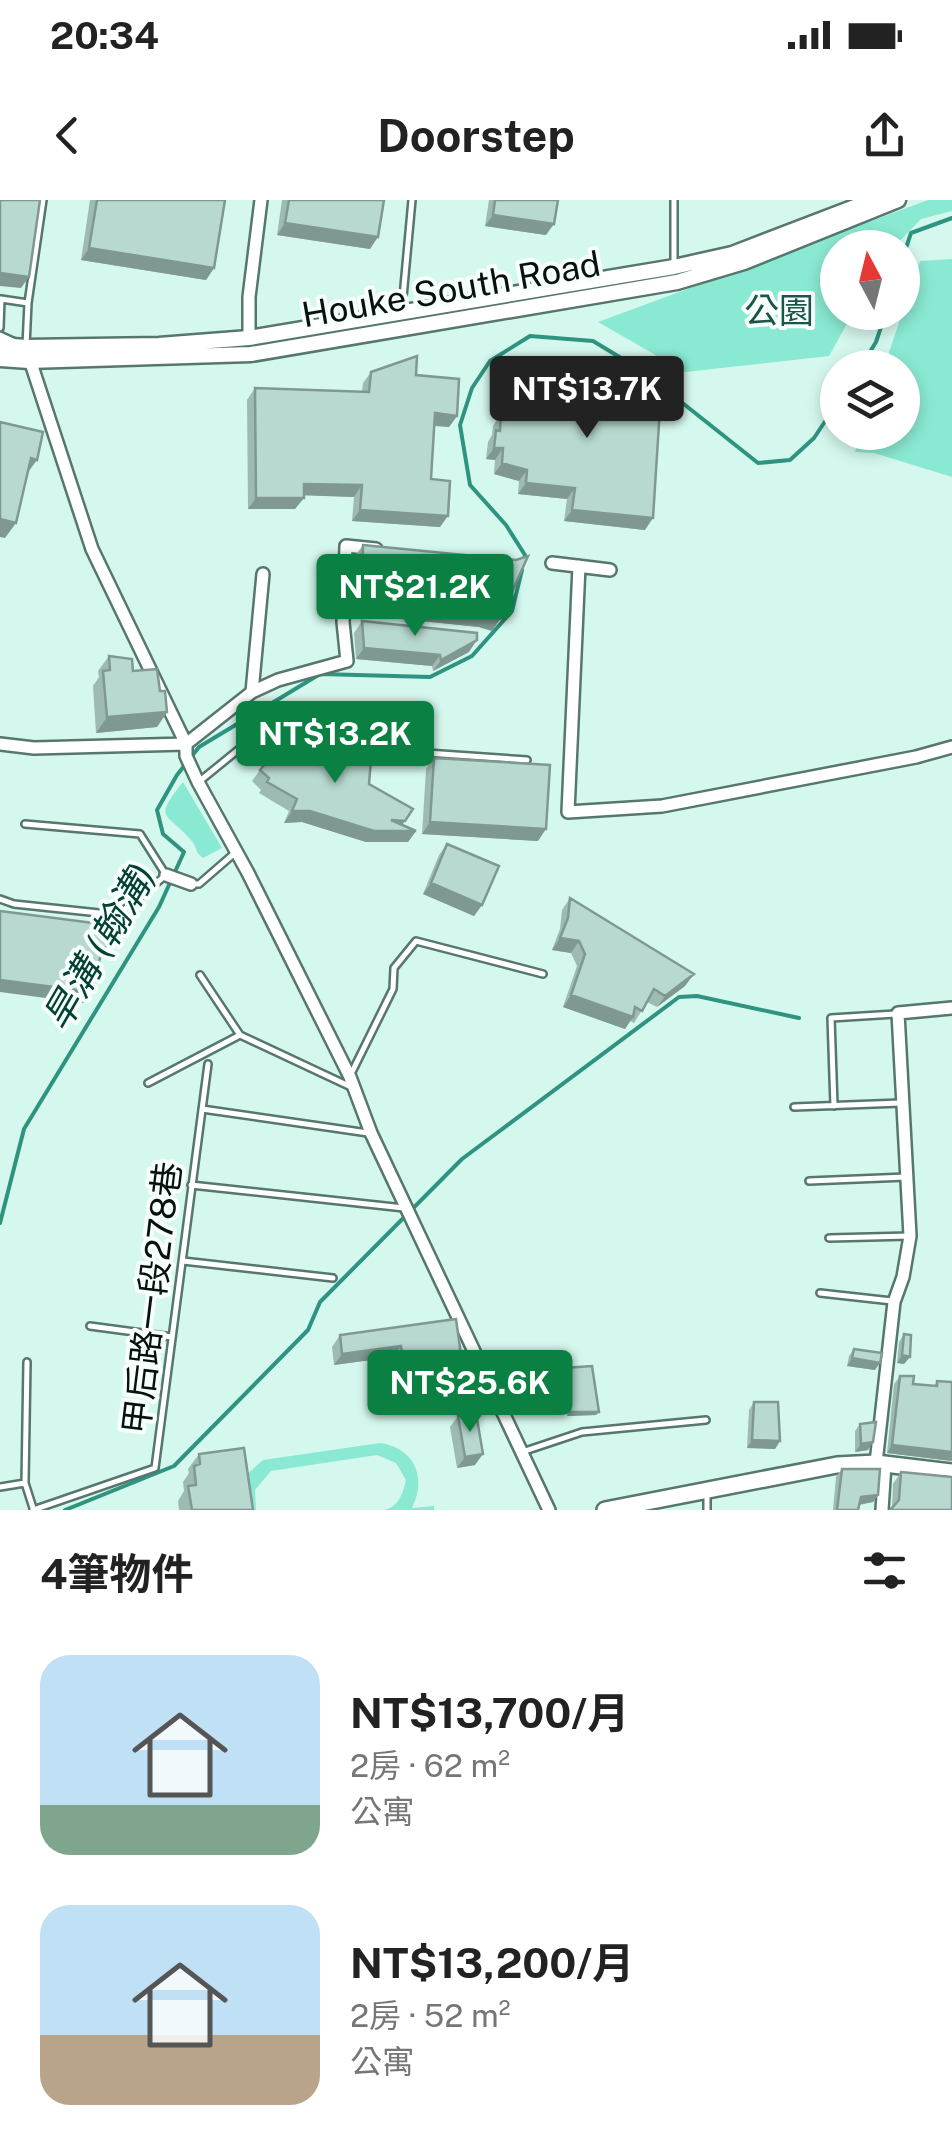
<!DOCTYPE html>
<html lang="zh-TW">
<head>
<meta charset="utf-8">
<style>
	body { margin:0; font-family:"Public Sans","Noto Sans TC",sans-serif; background:#f6f6f6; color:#222; height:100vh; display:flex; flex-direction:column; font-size:38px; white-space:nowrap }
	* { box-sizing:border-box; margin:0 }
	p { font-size:32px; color:#767676 }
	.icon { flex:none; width:55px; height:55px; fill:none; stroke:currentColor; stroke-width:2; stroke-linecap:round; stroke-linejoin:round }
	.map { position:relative; height:1310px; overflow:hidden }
	.drawer { display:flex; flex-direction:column; background:#fff; flex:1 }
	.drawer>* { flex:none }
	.needle { width:65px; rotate:353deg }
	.tools { position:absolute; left:820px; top:30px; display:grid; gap:20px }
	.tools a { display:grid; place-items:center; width:100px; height:100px; border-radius:50%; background:#fff; box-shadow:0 5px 15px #0003; font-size:50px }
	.price { position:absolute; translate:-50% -85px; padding:0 22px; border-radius:10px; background:#0b8043; color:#fff; font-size:32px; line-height:65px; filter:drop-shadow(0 2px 5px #0008) }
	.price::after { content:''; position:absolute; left:50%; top:60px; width:30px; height:22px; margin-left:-15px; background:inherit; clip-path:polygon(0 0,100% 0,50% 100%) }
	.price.current { background:#222; color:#fff }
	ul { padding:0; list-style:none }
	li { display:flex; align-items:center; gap:30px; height:250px; padding:0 40px }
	li span { display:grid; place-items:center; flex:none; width:280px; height:200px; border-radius:30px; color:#555 }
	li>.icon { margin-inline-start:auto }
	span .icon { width:120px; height:120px; fill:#fffc; stroke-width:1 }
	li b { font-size:42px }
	h2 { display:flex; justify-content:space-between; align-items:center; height:120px; padding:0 40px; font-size:42px }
	.status { display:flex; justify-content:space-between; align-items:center; height:70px; padding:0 50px; background:#fff; direction:ltr }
	.status svg { height:28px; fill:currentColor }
	header { display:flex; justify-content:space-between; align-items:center; height:130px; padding:0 40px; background:#fff; font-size:45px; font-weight:700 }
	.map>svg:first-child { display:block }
	.green { fill:#8ae9d2 }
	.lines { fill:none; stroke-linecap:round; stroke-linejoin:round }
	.stream { stroke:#2e937f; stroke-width:4 }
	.service-casing { stroke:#57766e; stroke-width:10 }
	.minor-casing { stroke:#57766e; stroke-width:16 }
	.tertiary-casing { stroke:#57766e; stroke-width:19 }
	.secondary-casing { stroke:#57766e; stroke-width:20 }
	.service { stroke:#fff; stroke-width:5 }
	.minor { stroke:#fff; stroke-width:11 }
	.tertiary { stroke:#fff; stroke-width:14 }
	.secondary { stroke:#fff; stroke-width:15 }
	.wall { fill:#9dbbb3 }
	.shaded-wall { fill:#809892 }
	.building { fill:#b7d9d0; stroke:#809892; stroke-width:2.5 }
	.labels { text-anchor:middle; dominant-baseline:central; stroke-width:8; stroke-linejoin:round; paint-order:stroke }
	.street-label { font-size:35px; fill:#06120f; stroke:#f7fefc }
	.park-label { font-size:35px; fill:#1c5449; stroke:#f7fefc }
	.water-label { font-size:38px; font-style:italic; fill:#024136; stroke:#f7fefc }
</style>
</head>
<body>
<div class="status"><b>20:34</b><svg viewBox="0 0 49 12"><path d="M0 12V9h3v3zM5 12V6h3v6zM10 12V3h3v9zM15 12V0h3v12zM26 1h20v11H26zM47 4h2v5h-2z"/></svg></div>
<header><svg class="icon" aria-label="back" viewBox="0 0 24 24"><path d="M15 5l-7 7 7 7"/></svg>Doorstep<svg class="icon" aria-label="share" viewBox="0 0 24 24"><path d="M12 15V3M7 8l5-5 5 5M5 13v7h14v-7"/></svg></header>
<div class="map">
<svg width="952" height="1310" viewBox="0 0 952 1310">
	<rect width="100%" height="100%" fill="#d5f8ee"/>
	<path class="green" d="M928,0H952V11L921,19L894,47L838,48V112L853,113L829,156L685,172L598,122Z
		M952,59V277L874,253L855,252L862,233L902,232V168L884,167L920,61Z
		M183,582L222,648L203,658C194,652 198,647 190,639C165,611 153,620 183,582Z
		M380,1243C415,1248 427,1278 412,1308L434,1306V1310H383C398,1308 403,1294 406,1280L396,1263L377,1255L271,1271L255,1290L256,1310H242L244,1277L263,1260Z"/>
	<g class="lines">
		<path class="stream" d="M902,60L911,33L952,18
			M860,168L876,142L886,112
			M524,360L525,355L506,325L470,285L460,225L472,188L490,161L530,136L593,141L641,170L758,263L790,260L814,238L838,202
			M0,1023L24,929L159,707L184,652L163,634L157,610L177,575L199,547L320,474L430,477L472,456L512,411L522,370
			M65,1310L174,1266L308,1130L320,1102L462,959L679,797L697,796L799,818"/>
		<g class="service-casing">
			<path id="service" d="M674,64V0
				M1,99L28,103
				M402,108L412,0
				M0,128L1,99
				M0,135L13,141
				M26,146L28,103L43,0
				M369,549L527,560
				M201,580L243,546L283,547
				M194,684H199L236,652
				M0,699L14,704L118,715L166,675L140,634L25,624
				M200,775L240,835
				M351,874L393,789L394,768L416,741L543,774
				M148,883L240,835L351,887
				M834,906L831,818L895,814
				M794,907L901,903
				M202,909L368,933
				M809,981L906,977
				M191,985L404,1008
				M829,1038L910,1036
				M183,1061L333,1078
				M820,1093L892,1101
				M90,1126L172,1137
				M525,1251L582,1232L706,1220
				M25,1283L27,1162
				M0,1287L25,1283L33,1308
				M707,1293V1310
				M33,1310L155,1268L208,864"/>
		</g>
		<g class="minor-casing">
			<path id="minor" d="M249,138V97L261,0
				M28,154L92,349L186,544V556L198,582L248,673L350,877L371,933L549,1310
				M552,363L610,370
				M579,366L568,612L662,606L916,557L952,547
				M252,492L263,374
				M0,544L34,548L186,544L252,492L278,480L347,461L343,422L346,346L376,349
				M166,675L191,684
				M876,1263L894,1102L903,1077L910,1036L898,813L952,808
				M882,1310L885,1264"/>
		</g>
		<g class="tertiary-casing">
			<path id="tertiary" d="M0,145L26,147L159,145L249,138L674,67L732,54L873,0
				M0,159L29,161L251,154L677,82L744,62L898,0"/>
		</g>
		<g class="secondary-casing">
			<path id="secondary" d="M605,1310L837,1265L876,1263L952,1272"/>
		</g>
		<use href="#service" class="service"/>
		<use href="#minor" class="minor"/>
		<use href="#tertiary" class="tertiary"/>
		<use href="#secondary" class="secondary"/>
	</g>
	<path class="wall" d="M90,0H225L214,68L206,80L81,60Z
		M282,0H384L370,49L277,35Z
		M489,0H558L546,35L485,26Z
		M589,169L645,206V330L564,321L567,299L518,294L519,281L494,274L495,260L486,259L488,242L492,235L493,226L509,201H514L515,191L523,179L581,185V180Z
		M371,172L416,175L457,216L449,227L434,226L431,279L440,327L352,321L354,297L304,295L295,309H248L247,200L255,188L362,192L363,183Z
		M363,345L500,419L492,431L479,427L353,414L355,356Z
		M362,421L469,452L433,471L432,466L356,459L354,433Z
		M109,456L160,491L167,512L157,527L96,533L93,486L99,477L98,471Z
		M434,558L538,641L422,634L426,569Z
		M260,570L369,584L403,625L416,631L408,642H366L302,622L284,623L289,611L259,593L261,590L252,581Z
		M447,644L482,705L474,716L423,694L439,655Z
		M570,698L685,786L657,807L647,802L634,823L630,821L625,829L563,807L577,766L571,753L552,750L560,729L562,710Z
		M456,1119L466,1182L398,1192L393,1157L334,1165L332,1147L340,1135Z
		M904,1134L910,1157L904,1164L897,1163L899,1142Z
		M854,1149L875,1170L847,1166L849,1156Z
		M564,1168L599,1212L596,1215L567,1216L562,1172Z
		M900,1176L913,1184L934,1186L937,1181L952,1182V1261L887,1253L894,1184Z
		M754,1202L780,1241L775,1249L747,1248L749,1210Z
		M458,1216L475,1265L457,1268L450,1227Z
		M860,1224L868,1250L855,1252V1231Z
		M199,1254L253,1310H179L178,1301L184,1291L183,1282L189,1273L188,1269Z
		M842,1269L878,1295L873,1302L860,1305L858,1310H833L836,1277Z
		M901,1272L952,1310H889L892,1307L893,1284Z"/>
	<path class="shaded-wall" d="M493,15L554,24L546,35L485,26Z
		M285,23L378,37L370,49L277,35Z
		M89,48L214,68L206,80L81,60Z
		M0,73L29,77L21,88L0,86Z
		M435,213L457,216L449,227L427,225Z
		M494,248H503L495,260L486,259Z
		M31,258L37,260L26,275Z
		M502,263L527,270L519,281L494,274Z
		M526,283L575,288L567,299L518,294Z
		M304,284L362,285L354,297L295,295Z
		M256,298H304L295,309H248Z
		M360,310L448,316L440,327L352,321Z
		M572,310L653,318L645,330L564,321Z
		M0,319L16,323L5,338L0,337Z
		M361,402L487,415L500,419L492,431L479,427L353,414Z
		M477,440L469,452L433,471L441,460Z
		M364,448L440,455L432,466L356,459Z
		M167,512L157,527L96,533L107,517Z
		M292,611H310L405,621L398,631H416L408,642H366L302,622L284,623Z
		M430,622L546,629L538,641L422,634Z
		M431,683L482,705L474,716L423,694Z
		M560,738L579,741L571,753L552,750Z
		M694,774L685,786L657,807L665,796Z
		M0,780L92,792L84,803L0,792Z
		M571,795L633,817L625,829L563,807Z
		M401,1146L393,1157L334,1165L342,1154Z
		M902,1155L910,1157L904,1164L897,1163Z
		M852,1158L880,1163L875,1170L847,1166Z
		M474,1171L466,1182L398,1192L406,1181Z
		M570,1212H599L596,1215L567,1216Z
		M752,1240L780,1241L775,1249L747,1248Z
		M873,1242L868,1250L855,1252L861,1244Z
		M892,1245L952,1252V1261L887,1253Z
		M483,1254L475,1265L457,1268L465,1257Z
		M878,1295L873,1302L856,1305L861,1297Z"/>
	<path class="building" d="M0,0H40L29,77L0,73Z
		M97,0H225L214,68L89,48Z
		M289,0H384L378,37L285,23Z
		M495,0H558L554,24L493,15Z
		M417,156L416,175L459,179L457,216L435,213L431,279L450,281L448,316L360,310L362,285L304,284V298H256L255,188L369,192L371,172Z
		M589,169L649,175L645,206L660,208L653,318L572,310L575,288L526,283L527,270L502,263L503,248H494L496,230L500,231L501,214L507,215L509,201L521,202L523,179L587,186Z
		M0,222L43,232L37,260L31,258L16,323L0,319Z
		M363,345L516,360L528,356L500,419L487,415L361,402Z
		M362,421L477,433V440L441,460L440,455L364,448Z
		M109,456L132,459L133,471L157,469L160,491H165L167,512L107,517L103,471L110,470Z
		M281,545L372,548L369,584L413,609L405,621L391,620L416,631H374L310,611H292L297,599L267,582L269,578L260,570Z
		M434,558L550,565L546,629L430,622Z
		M447,644L499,666L482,705L431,683Z
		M570,698L694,774L665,796L654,789L642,811L635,807L633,817L571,795L585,754L579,741L560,738L568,718Z
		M0,711L117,726L100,758L92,792L0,780Z
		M456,1119L461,1155L471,1153L474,1171L406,1181L401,1146L342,1154L340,1135Z
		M904,1134L911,1135L910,1157L902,1155Z
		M854,1149L882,1153L880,1163L852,1158Z
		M592,1166L599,1212H570L564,1168Z
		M900,1176H914L913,1184L937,1186V1181L952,1182V1252L892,1245Z
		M754,1202H778L780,1241L752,1240Z
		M476,1213L483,1254L465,1257L458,1216Z
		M876,1222L873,1242L861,1244L860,1224Z
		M244,1248L253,1310H192L188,1286L196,1285L194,1266L200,1264L199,1254Z
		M842,1269H880L878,1295L861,1297L858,1310H837Z
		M901,1272L952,1277V1310H890L899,1300Z"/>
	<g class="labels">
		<g class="street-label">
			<text transform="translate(451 89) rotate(-10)">Houke South Road</text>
			<text transform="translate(152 1098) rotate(-83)">甲后路一段278巷</text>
		</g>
		<g class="park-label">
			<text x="779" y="110">公園</text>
		</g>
		<g class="water-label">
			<text transform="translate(99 747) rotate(-60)">旱溝 (翰溝)</text>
		</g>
	</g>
</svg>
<div class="tools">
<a><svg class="needle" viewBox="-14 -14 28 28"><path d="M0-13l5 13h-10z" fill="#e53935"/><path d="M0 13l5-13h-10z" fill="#767676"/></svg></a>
<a><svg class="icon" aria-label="layers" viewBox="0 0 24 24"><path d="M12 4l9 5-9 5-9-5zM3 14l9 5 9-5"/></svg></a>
</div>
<b class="price current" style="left:587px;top:241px">NT$13.7K</b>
<b class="price" style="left:415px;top:439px">NT$21.2K</b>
<b class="price" style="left:335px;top:586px">NT$13.2K</b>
<b class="price" style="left:470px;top:1235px">NT$25.6K</b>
</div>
<section class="drawer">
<h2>4筆物件<svg class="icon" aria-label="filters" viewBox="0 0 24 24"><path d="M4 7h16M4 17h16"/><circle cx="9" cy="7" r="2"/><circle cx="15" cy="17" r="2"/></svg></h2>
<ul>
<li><span style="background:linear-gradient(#bfe0f5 75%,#7fa58c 0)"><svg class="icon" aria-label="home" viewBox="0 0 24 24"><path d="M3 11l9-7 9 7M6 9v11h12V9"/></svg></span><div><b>NT$13,700/月</b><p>2房 · 62 m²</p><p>公寓</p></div></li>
<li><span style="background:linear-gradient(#bfe0f5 65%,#b9a48a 0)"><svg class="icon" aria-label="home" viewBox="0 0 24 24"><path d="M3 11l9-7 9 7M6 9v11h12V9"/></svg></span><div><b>NT$13,200/月</b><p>2房 · 52 m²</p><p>公寓</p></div></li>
</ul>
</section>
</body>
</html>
